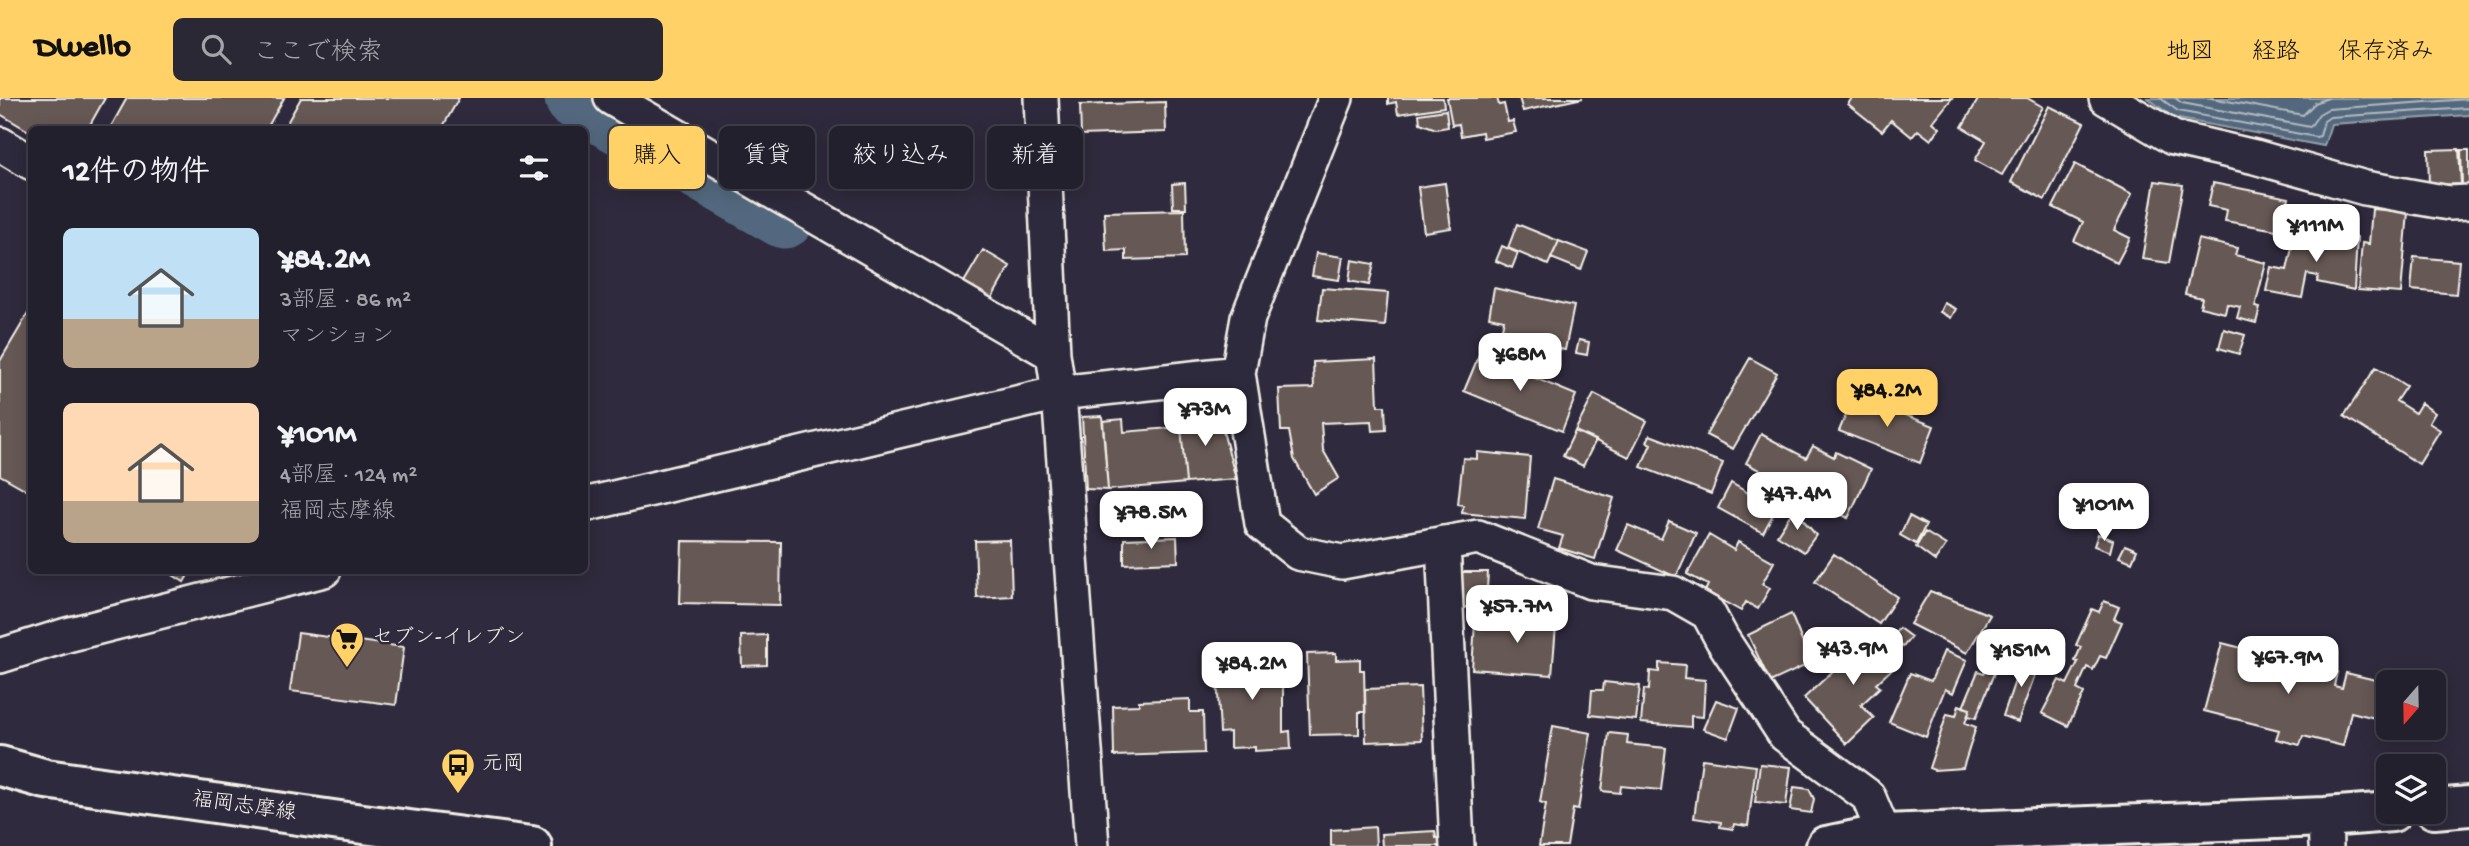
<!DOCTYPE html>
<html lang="ja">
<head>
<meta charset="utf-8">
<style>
	body { margin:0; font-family:"Gochi Hand","Klee One",sans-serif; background:#2b2836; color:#f1f3f6; height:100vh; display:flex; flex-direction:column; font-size:26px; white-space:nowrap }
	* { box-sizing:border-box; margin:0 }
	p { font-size:23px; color:#a3a3aa }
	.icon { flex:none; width:38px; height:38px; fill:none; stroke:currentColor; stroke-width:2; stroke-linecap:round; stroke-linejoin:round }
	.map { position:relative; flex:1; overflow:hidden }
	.panel { position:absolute; left:28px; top:28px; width:560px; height:448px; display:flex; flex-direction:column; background:#23202e; border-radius:10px; box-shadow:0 4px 18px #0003,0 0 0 2px #403e4a }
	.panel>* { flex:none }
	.guide { position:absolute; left:609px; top:28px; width:665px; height:63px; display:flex; gap:14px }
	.needle { width:46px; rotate:200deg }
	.tools { position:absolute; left:2376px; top:572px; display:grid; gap:14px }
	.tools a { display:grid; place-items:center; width:70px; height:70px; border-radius:10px; background:#23202e; box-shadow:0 4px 18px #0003,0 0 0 2px #403e4a; font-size:35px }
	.price { position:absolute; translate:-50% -60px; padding:0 16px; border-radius:14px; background:#fff; color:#222; font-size:23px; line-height:46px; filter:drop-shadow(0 2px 4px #0008) }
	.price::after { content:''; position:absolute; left:50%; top:42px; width:21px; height:16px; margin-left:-10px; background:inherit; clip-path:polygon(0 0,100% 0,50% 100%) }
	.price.selected { background:#ffd166; color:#111 }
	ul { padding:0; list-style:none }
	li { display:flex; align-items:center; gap:21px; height:175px; padding:0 35px }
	li span { display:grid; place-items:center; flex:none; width:196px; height:140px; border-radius:10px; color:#555 }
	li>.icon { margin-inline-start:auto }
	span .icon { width:84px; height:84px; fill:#fffc; stroke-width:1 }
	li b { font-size:30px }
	h2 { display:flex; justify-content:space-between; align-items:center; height:84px; padding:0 35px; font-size:30px }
	.tag { padding:0 24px; border-radius:10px; background:#23202e; box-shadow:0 4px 18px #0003,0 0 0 2px #403e4a; font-size:24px; line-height:63px }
	.tag.selected { background:#ffd166; color:#111 }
	header { display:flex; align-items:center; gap:42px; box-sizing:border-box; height:98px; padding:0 35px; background:#ffd166; color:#111 }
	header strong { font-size:33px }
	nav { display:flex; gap:38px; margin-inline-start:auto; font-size:24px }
	.search { width:490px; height:63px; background:#2b2836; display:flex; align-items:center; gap:18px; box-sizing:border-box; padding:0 24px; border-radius:10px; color:#a3a3aa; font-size:26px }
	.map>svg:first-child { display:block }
	.water { fill:#52687e; stroke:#939fa8; stroke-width:2 }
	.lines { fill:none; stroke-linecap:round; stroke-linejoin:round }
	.shore { stroke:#b3babe; stroke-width:2 }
	.river { stroke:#52687e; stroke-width:63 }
	.building { fill:#665955; stroke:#f4f1e8; stroke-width:2 }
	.minor-casing { stroke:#f4f1e8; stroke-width:38 }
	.primary-casing { stroke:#f4f1e8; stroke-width:44 }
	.minor { stroke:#2f2a3d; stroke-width:33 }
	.primary { stroke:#2f2a3d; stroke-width:38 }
	.labels { text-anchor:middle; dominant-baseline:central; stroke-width:5; stroke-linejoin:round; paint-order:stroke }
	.poi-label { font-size:21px; fill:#f4f1e8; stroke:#2f2a3d; text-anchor:start }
	.street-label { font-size:21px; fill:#f4f1e8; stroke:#2f2a3d }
</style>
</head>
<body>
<header>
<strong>Dwello</strong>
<div class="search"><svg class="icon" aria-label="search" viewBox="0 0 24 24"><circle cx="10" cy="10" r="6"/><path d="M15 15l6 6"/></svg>ここで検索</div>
<nav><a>地図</a><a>経路</a><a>保存済み</a></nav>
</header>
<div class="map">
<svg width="2469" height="748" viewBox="0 0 2469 748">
	<rect width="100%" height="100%" fill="#2f2a3d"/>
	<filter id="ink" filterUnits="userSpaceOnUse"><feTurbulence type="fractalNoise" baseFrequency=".0143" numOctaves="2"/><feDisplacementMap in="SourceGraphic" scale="14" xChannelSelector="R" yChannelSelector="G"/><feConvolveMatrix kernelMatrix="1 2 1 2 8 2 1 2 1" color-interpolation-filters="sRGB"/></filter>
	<g filter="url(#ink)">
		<path class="water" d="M2148,0H2469V17L2331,26L2324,48L2174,20Z"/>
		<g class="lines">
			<path class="shore" d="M2160,0L2178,13L2316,39L2320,38L2324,23L2330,19L2469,10
				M2175,0L2182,5L2310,29L2319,16L2328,11L2469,1
				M2211,0L2303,17L2315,5L2328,0"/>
			<path class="river" d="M576,0L784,119"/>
		</g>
		<path class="building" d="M0,0H105L87,32H32V35L0,16Z
			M127,0H284L266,32H109Z
			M301,0H459L441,32H283Z
			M1388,0H1443L1444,9L1398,16L1396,4L1388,6Z
			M1447,0H1497L1499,7L1504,6L1508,24L1513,23L1516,34L1483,40L1482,34L1461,38L1459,26L1452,27Z
			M1519,0H1583L1523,13Z
			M1852,0H1952L1933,24L1940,30L1931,42L1918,32L1912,39L1891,22L1882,33L1848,6Z
			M1979,0H2027L2043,9L2002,77L1975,62L1986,43L1962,29Z
			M1165,4L1166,34L1081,37L1080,7Z
			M2049,8L2084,25L2045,102L2011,84Z
			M1446,12L1448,29L1436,31L1420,25L1419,16Z
			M2459,51L2461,86L2429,87L2428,52Z
			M2461,52H2469V87H2462Z
			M2075,66L2132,96L2114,132L2130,140L2117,165L2074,143L2083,124L2053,109Z
			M2155,83L2183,87L2169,165L2142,161Z
			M1185,85L1186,110H1173L1172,86Z
			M1445,85L1451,130L1424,134L1418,89Z
			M2213,85L2289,100L2282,133L2225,123L2227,112L2208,108Z
			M2372,111L2408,114L2401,195L2358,192L2362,145L2369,146Z
			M1184,112L1185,160L1126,162V152L1106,153L1104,114Z
			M1517,126L1559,143L1548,167L1508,150Z
			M2296,132L2327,138L2325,145L2335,148L2338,135L2357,139L2354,192L2317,184L2318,178L2307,176L2302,200L2266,193L2271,169L2287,172Z
			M2198,141L2237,150L2235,157L2266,165L2255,209L2260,210L2256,225L2237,220L2240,209L2227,206L2225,215L2200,209L2202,200L2185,196Z
			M1559,143L1588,154L1581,172L1551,160Z
			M1502,148L1518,155L1512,170L1496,163Z
			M983,152L1010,168L988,207L960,191Z
			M1316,155L1343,159L1339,182L1312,178Z
			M2414,159L2459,163L2456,196L2411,192Z
			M1352,162L1374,166L1369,187L1349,183Z
			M1322,190L1388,195L1385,228L1318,222Z
			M1494,190L1574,208L1565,252L1540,247L1538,256L1518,252L1520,244L1500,240L1504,222L1489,219Z
			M1944,205L1956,211L1951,220L1940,214Z
			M32,209V395L0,377V263Z
			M2224,231L2245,237L2239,256L2219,250Z
			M1579,242L1589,244L1587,257L1576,255Z
			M1479,257L1576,297L1562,333L1464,293Z
			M1750,260L1777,275L1733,351L1706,337Z
			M1376,261L1378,308H1385L1386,332L1372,333L1371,323L1321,325L1323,352L1339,380L1314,396L1294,361L1289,333H1281L1279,291L1314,290L1313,264Z
			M2376,269L2406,288L2396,303L2415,315L2421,305L2435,315L2429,325L2440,332L2419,366L2344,318Z
			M1594,296L1647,323L1629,359L1575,333Z
			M1854,297L1934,328L1920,365L1839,333Z
			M1217,311L1236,381L1186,385L1181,329H1174L1173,319Z
			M1102,318L1108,392L1086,391L1082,319Z
			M1123,321L1124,334L1181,329L1186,385L1108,392L1103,323Z
			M1575,333L1596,342L1583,368L1563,358Z
			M1761,336L1806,360L1813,348L1834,359L1836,354L1871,371L1848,420L1746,365Z
			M1650,337L1723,365L1711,396L1641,369L1651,346L1647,344Z
			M1477,354L1530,359L1525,421L1462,415L1463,407L1458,406L1463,360L1477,361Z
			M1553,381L1614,400L1595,461L1559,450L1563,438L1538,431Z
			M1731,385L1776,411L1763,435L1718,410Z
			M1794,411L1816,437L1804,454L1777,437Z
			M1909,418L1926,427L1916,446L1900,437Z
			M1669,423L1696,435L1676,479L1617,452L1628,427L1661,441Z
			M1925,434L1946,447L1935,463L1916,449Z
			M2098,436L2113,442L2110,454L2094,448Z
			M1709,437L1734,452L1738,444L1774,464L1762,486L1770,490L1758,511L1746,504L1741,513L1705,493L1708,487L1687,476Z
			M1177,439L1178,464L1124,466V441Z
			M1010,442L1012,498L977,500L975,443Z
			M682,443L781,444L780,507L680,505Z
			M2125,447L2137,452L2132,464L2119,459Z
			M1834,456L1897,499L1879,526L1815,484Z
			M165,472H191L184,484Z
			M1458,474H1488L1486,507L1461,510Z
			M1930,493L1990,517L1967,555L1910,526Z
			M2104,503L2119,509L2114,521L2122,524L2106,560L2100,558L2093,572L2087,569L2077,591L2084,595L2068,628L2042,615L2059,582L2067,586L2078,564L2075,563L2081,549L2076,547L2092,511L2099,514Z
			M1527,514L1557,516L1552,577L1472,571L1475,524L1510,527V515L1526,516Z
			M1791,516L1811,565L1770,584L1748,537Z
			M1899,530L1911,539L1903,549L1891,540Z
			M1877,532L1898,555L1887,565L1892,571L1876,586L1880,589L1861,607L1874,620L1847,646L1804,600Z
			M298,535L404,549L396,607L290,593Z
			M767,537V567L742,568L741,538Z
			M2222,545L2337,574L2334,588L2342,590L2346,575L2380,583L2377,595L2381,596L2375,620L2351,614L2343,648L2303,638L2300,647L2276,641L2279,632L2204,613Z
			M1944,553L1967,562L1953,595L1945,591L1926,639L1889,624L1910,575L1931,583Z
			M1336,555V562L1360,561V572H1364L1365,614H1359V636L1310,637L1307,556Z
			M1272,556V565L1283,564V634L1290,633L1291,651L1255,653V649L1230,650V634L1220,635L1216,558Z
			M2023,559L2039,565L2018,624L2003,618Z
			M1990,563L1998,565L1976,620L1968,618L1970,611L1963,609L1978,573L1984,575Z
			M1659,565L1685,567L1684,580L1705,582L1703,619L1691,618V629L1641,625L1644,591L1649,592L1650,573L1659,574Z
			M1604,584L1640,588L1636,622L1590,617L1592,592H1603Z
			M1420,589L1422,642L1366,644L1365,591Z
			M1190,601V614H1203L1204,655L1114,658L1113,608L1139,607V603Z
			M1716,602L1739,610L1728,640L1703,631Z
			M1959,607L1970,611L1965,625L1976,629L1963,670L1934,672L1929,670L1947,616L1956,618Z
			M1553,628L1591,635L1578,712L1573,711L1567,748H1539L1546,706L1540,704Z
			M1609,635L1628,637L1627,646L1666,650L1661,692L1621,688L1620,695L1602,693Z
			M1702,661L1756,668L1748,728L1734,726L1733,731L1720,729L1721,724L1694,720Z
			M1760,666L1791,669L1786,707L1755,704Z
			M1794,689L1809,691L1814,701L1811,715L1790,712Z
			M1375,729L1376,748H1331V732Z
			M1435,733L1436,740H1442V748H1382L1381,736Z"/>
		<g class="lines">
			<g class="minor-casing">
				<path id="minor" d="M611,0L1053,256
					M1041,0L1053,256L1059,295L1092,748
					M1336,0L1248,220L1238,275L1262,426L1298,455L1342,464L1478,439L1591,484L1673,495L1708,515L1722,541L1785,637L1868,698L1884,736
					M2106,0L2173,40L2255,59L2365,90L2449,105L2469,104
					M0,46L32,65
					M584,407L1059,295L1238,275
					M1443,445L1457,748
					M0,558L67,537L324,472
					M2325,719L2326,748"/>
			</g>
			<g class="primary-casing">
				<path id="primary" d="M0,668L46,681L340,723L532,748
					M2434,711L2469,708
					M1826,748L1884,736L2325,719L2392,714"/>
			</g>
			<use href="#minor" class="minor"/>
			<use href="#primary" class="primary"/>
		</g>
	</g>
	<defs>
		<g id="supermarket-pin" transform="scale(1.75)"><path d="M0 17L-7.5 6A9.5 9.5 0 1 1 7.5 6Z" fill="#ffd166" stroke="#2f2a3d"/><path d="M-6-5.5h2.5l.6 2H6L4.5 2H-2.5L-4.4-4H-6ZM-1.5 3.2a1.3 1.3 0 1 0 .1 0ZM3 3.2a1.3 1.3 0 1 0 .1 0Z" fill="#111"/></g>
		<g id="bus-pin" transform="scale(1.75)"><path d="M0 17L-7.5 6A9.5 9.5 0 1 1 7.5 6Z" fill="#ffd166" stroke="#2f2a3d"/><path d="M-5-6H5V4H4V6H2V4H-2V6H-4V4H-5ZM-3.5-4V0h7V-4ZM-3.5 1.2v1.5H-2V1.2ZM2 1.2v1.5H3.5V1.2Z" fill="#111"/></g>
	</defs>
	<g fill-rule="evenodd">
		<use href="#supermarket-pin" x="347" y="541"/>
		<use href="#bus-pin" x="458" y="667"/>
	</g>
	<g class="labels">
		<g class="poi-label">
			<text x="372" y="541">セブン-イレブン</text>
			<text x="482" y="667">元岡</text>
		</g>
		<g class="street-label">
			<text transform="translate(244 710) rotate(8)">福岡志摩線</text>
		</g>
	</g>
</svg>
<div class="tools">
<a><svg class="needle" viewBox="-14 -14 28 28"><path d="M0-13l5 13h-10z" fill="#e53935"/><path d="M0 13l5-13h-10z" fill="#a3a3aa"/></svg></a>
<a><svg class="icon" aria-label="layers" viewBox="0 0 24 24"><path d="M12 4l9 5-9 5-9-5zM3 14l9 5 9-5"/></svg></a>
</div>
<b class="price" style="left:2316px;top:166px">¥111M</b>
<b class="price" style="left:1520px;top:295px">¥68M</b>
<b class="price selected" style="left:1887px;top:331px">¥84.2M</b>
<b class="price" style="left:1205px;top:350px">¥73M</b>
<b class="price" style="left:1797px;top:434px">¥47.4M</b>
<b class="price" style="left:2104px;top:445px">¥101M</b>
<b class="price" style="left:1151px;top:453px">¥78.5M</b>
<b class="price" style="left:1517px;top:547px">¥57.7M</b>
<b class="price" style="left:1853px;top:589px">¥43.9M</b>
<b class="price" style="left:2021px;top:591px">¥151M</b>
<b class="price" style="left:2288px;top:598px">¥67.9M</b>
<b class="price" style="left:1252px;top:604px">¥84.2M</b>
<div class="guide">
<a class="tag selected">購入</a>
<a class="tag">賃貸</a>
<a class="tag">絞り込み</a>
<a class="tag">新着</a>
</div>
<section class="panel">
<h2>12件の物件<svg class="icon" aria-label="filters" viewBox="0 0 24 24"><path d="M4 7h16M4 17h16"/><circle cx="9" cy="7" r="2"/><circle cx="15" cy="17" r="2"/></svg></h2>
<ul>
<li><span style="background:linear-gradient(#bfe0f5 65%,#b9a48a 0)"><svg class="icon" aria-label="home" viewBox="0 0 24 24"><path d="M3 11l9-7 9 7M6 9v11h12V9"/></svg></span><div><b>¥84.2M</b><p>3部屋 · 86 m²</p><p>マンション</p></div></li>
<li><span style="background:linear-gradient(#ffd9b3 70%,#b9a48a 0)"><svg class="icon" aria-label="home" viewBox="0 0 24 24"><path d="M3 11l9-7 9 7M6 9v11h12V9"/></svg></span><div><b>¥101M</b><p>4部屋 · 124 m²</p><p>福岡志摩線</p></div></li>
</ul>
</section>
</div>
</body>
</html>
